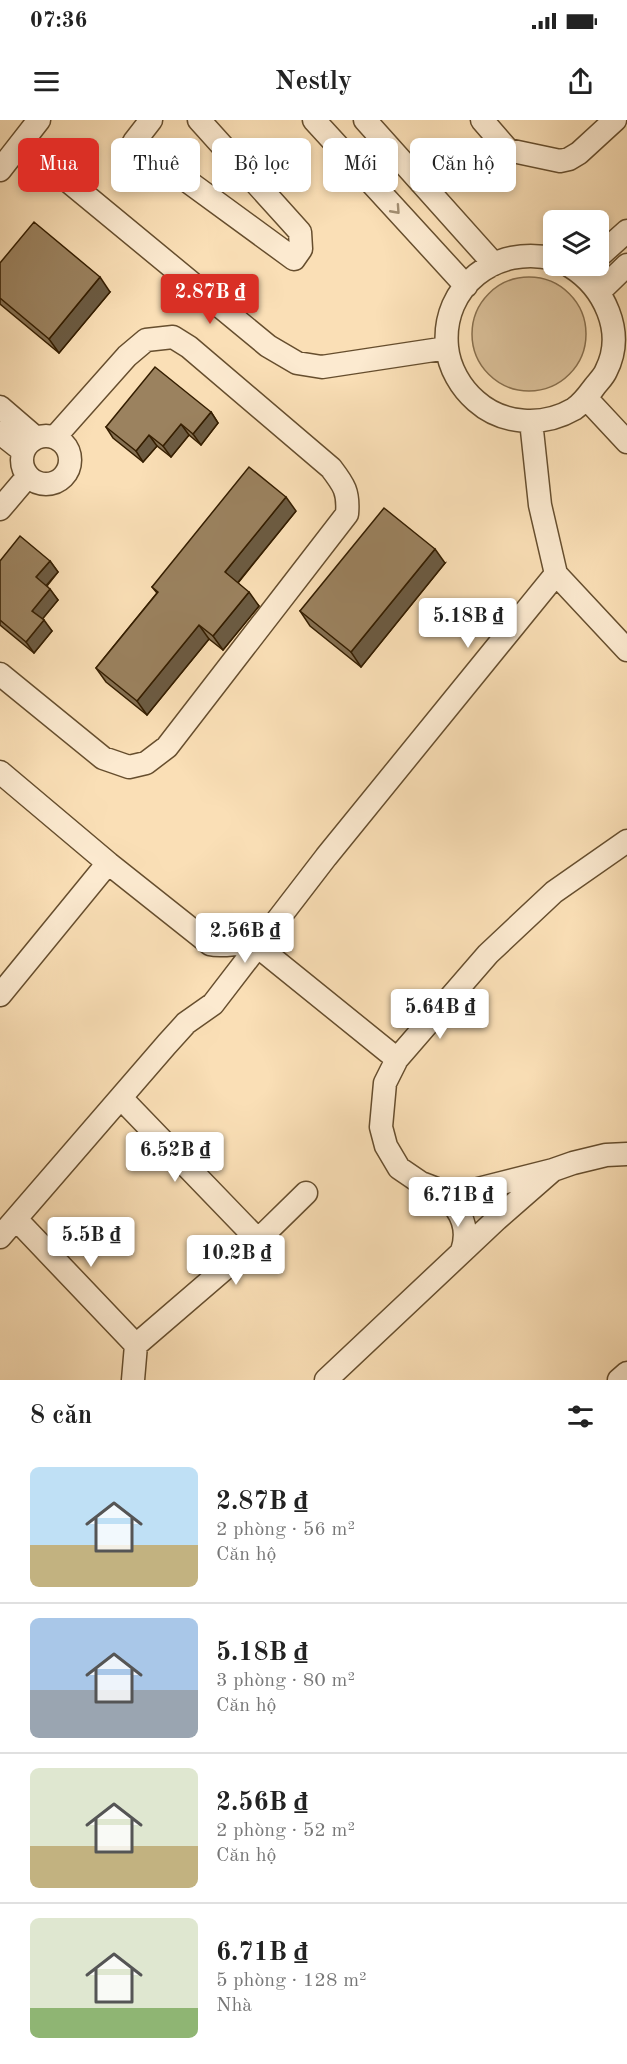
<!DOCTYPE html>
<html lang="vi">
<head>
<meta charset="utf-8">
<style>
	body { margin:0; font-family:"Old Standard TT",serif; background:#f6f6f6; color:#222; height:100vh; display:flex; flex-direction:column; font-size:22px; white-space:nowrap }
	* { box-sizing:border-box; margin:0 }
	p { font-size:20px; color:#767676 }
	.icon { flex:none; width:33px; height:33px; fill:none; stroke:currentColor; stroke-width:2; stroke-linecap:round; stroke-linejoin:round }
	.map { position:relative; height:1260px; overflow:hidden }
	.sheet { display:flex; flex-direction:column; background:#fff; flex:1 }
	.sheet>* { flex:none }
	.top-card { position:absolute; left:18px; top:18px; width:591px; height:54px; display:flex; gap:12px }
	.tools { position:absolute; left:543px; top:90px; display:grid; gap:12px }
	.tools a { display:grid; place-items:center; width:66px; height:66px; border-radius:9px; background:#fff; box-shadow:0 3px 9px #0003; font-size:30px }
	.price { position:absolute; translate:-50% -51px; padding:0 14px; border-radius:6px; background:#fff; color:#222; font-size:20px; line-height:39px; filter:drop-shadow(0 2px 3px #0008) }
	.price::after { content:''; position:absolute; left:50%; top:36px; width:18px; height:14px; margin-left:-9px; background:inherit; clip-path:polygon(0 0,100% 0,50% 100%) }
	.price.on { background:#d93025; color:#fff }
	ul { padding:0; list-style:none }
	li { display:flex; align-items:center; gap:18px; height:150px; padding:0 30px }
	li+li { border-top:2px solid #e0e0e0 }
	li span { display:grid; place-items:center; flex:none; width:168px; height:120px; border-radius:9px; color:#555 }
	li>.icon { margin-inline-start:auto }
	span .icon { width:72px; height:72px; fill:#fffc; stroke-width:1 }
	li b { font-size:26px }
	h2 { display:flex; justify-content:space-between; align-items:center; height:72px; padding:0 30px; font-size:26px }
	.tag { padding:0 21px; border-radius:9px; background:#fff; box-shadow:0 3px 9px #0003; font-size:21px; line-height:54px }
	.tag.on { background:#d93025; color:#fff }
	.status { display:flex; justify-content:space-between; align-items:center; height:42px; padding:0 30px; background:#fff; direction:ltr }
	.status svg { height:16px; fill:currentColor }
	header { display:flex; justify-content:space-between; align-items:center; height:78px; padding:0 30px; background:#fff; font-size:27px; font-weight:700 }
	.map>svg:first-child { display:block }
	.green { fill:#d9be97; stroke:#876e4c; stroke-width:1.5 }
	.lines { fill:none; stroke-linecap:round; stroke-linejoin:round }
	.minor-casing { stroke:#664e2e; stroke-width:25 }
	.minor { stroke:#fcead0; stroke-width:22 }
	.wall { fill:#857052; stroke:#351e00; stroke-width:1.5 }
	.shaded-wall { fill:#6c5b42; stroke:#351e00; stroke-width:1.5 }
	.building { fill:#9b825f; stroke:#351e00; stroke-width:1.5 }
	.oneway { stroke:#a28e72 }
</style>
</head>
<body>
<div class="status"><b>07:36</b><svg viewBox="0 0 49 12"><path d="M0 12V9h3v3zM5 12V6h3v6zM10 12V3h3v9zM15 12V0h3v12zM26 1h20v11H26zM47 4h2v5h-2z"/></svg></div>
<header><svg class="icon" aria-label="menu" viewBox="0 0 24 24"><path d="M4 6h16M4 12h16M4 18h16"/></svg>Nestly<svg class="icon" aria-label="share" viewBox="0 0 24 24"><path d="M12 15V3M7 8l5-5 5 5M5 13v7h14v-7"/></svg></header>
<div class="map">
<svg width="627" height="1260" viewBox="0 0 627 1260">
	<rect width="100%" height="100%" fill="#fadfb6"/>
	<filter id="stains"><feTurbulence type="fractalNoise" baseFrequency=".00333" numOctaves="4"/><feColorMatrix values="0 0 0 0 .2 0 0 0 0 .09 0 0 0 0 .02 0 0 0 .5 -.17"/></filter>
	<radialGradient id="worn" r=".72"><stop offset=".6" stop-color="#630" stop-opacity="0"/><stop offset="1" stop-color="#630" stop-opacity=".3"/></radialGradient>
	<path class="green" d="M472 214a57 57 0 1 1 114 0a57 57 0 1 1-114 0Z"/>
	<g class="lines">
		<g class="minor-casing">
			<path id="minor" d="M151,0L134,22L294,139L301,129L300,112L199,0
				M314,0L466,166
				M365,0L494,144
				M482,0L508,30L560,41L569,39L579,33L615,0
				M22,23L268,226L297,243L322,247L447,228
				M0,50L39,0
				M598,137L627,111
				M554,139C497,124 441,166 447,227C449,248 461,268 476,281C503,305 543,307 574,289C583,283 589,274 595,266C599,261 604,256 606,251C626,212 604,167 570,146
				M599,172L627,145
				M586,278L627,322
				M0,287L36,318
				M0,313L23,331
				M22 340a24 24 0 1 1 48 0a24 24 0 1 1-48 0Z
				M0,389L28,356
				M556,454L627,530
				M0,554L103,638L129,647L146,643L167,627L347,394C349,372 344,365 331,348L189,227L173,217L146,220L127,236L55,317
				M0,652L108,743L0,875
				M108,743L210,824C226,828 242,820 256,825L397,939
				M121,978L258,1120
				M553,1050L466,1072L447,1073L421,1063L399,1048L386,1026L381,1007L385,963L397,939L488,834L554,772L627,721
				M435,1069C458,1084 471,1105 462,1131
				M16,1099L136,1225
				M0,1117L167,924L186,903L213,884L326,737L556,454L540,385L531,301
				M133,1260L136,1225L258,1120L306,1073
				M326,1260L497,1099L553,1050L573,1043L606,1035L627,1034
				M619,1260L627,1253"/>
		</g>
		<use href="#minor" class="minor"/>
	</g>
	<path class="wall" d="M0,143L110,172L59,233L0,184Z
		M211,292L218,303L201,325L189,315L171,337L157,326L143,342L113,318L106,307Z
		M296,391L238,463L259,486L223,530L209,519L147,595L106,562L96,548L157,473L152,467Z
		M0,441H50L58,452L47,466L58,480L42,499L52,511L34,533L0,505Z
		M445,443L361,547L310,506L300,491Z"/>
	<path class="shaded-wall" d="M100,157L110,172L59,233L49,219Z
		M211,292L218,303L201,325L193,314Z
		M181,304L189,315L171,337L163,326Z
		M149,315L157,326L143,342L136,331Z
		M286,377L296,391L235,466L225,452Z
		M435,429L445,443L361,547L351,532Z
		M50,441L58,452L44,468L36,457Z
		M50,469L58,480L40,502L32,491Z
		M249,472L259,486L223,530L213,516Z
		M44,500L52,511L34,533L26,522Z
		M199,505L209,519L147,595L137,581Z"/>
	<path class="building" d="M34,102L100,157L49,219L0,178V143Z
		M155,247L211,292L193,314L181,304L163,326L149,315L136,331L106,307Z
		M249,347L286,377L225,452L249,472L213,516L199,505L137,581L96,548L158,472L152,467Z
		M384,388L435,429L351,532L300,491Z
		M20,416L50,441L36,457L50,469L32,491L44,500L26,522L0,500V441Z"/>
	<defs><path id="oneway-chevron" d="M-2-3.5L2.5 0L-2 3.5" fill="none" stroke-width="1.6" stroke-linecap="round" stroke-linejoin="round" transform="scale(1.5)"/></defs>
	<use class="oneway" href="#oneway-chevron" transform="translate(396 90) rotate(48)"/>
	<rect width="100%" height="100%" filter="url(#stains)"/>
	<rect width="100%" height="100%" fill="url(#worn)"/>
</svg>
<div class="tools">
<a><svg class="icon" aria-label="layers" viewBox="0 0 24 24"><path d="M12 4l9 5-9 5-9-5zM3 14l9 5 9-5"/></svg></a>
</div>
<b class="price on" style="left:210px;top:205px">2.87B ₫</b>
<b class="price" style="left:468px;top:529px">5.18B ₫</b>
<b class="price" style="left:245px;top:844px">2.56B ₫</b>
<b class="price" style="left:440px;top:920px">5.64B ₫</b>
<b class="price" style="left:175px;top:1063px">6.52B ₫</b>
<b class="price" style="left:458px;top:1108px">6.71B ₫</b>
<b class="price" style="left:91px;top:1148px">5.5B ₫</b>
<b class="price" style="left:236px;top:1166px">10.2B ₫</b>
<div class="top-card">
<a class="tag on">Mua</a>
<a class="tag">Thuê</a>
<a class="tag">Bộ lọc</a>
<a class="tag">Mới</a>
<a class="tag">Căn hộ</a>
</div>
</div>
<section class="sheet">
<h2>8 căn<svg class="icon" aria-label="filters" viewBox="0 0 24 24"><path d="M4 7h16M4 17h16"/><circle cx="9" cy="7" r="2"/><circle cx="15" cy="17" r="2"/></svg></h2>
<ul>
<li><span style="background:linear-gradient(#bfe0f5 65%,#c2b280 0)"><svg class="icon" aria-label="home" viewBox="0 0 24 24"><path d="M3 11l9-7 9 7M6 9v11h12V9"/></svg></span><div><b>2.87B ₫</b><p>2 phòng · 56 m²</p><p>Căn hộ</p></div></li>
<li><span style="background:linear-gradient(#a9c7e8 60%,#9aa5b1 0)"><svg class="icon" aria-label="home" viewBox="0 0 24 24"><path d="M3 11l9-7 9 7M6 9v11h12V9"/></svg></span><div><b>5.18B ₫</b><p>3 phòng · 80 m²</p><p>Căn hộ</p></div></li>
<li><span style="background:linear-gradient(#dfe7d0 65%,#c2b280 0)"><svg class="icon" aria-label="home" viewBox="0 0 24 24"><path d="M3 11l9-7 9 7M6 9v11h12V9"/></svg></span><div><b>2.56B ₫</b><p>2 phòng · 52 m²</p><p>Căn hộ</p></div></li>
<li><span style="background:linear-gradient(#dfe7d0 75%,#8fb573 0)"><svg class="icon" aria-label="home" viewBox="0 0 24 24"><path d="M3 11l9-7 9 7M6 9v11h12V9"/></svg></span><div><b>6.71B ₫</b><p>5 phòng · 128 m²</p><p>Nhà</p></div></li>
</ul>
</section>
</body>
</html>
